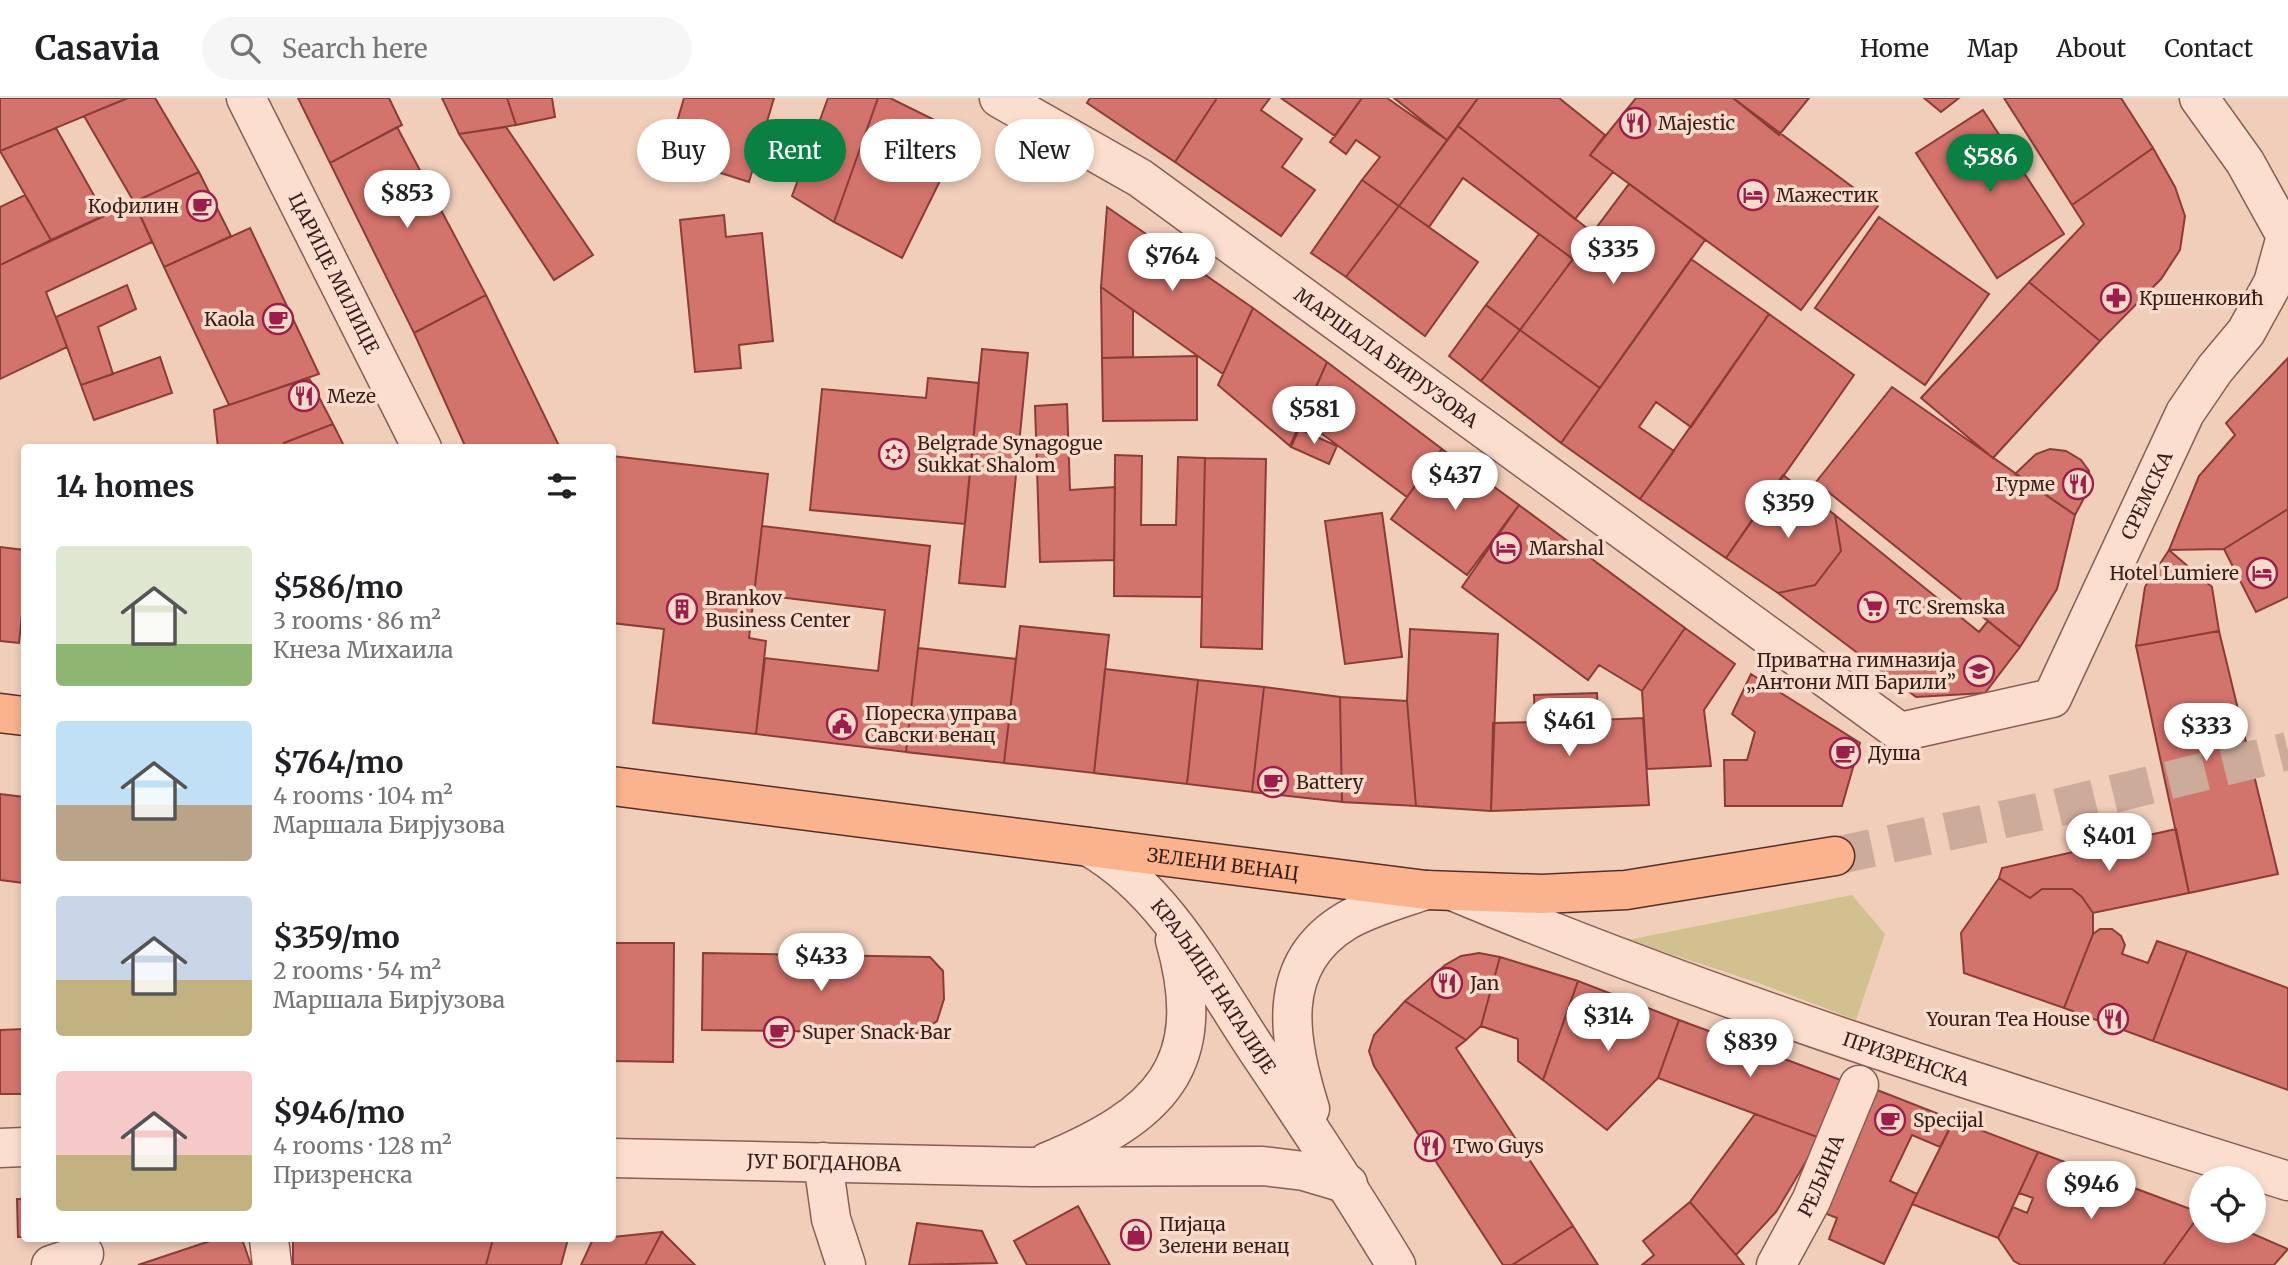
<!DOCTYPE html>
<html lang="en">
<head>
<meta charset="utf-8">
<style>
	body { margin:0; font-family:Merriweather,serif; background:#f6f6f6; color:#202124; height:100vh; display:flex; flex-direction:column; font-size:26px; white-space:nowrap }
	* { box-sizing:border-box; margin:0 }
	p { font-size:23px; color:#757577 }
	.icon { flex:none; width:38px; height:38px; fill:none; stroke:currentColor; stroke-width:2; stroke-linecap:round; stroke-linejoin:round }
	.map { position:relative; flex:1; overflow:hidden }
	.sheet { position:absolute; left:21px; top:346px; width:595px; height:798px; display:flex; flex-direction:column; background:#fff; border-radius:7px; box-shadow:0 4px 10px #0003 }
	.sheet>* { flex:none }
	.banner { position:absolute; left:637px; top:21px; width:665px; height:63px; display:flex; gap:14px }
	.tools { position:absolute; left:2189px; top:1068px; display:grid; gap:14px }
	.tools a { display:grid; place-items:center; width:77px; height:77px; border-radius:50%; background:#fff; box-shadow:0 4px 10px #0003; font-size:35px }
	.price { position:absolute; translate:-50% -60px; padding:0 16px; border-radius:24px; background:#fff; color:#222; font-size:23px; line-height:46px; filter:drop-shadow(0 2px 4px #0008) }
	.price::after { content:''; position:absolute; left:50%; top:42px; width:21px; height:16px; margin-left:-10px; background:inherit; clip-path:polygon(0 0,100% 0,50% 100%) }
	.price.selected { background:#0b8043; color:#fff }
	ul { padding:0; list-style:none }
	li { display:flex; align-items:center; gap:21px; height:175px; padding:0 35px }
	li span { display:grid; place-items:center; flex:none; width:196px; height:140px; border-radius:7px; color:#555 }
	li>.icon { margin-inline-start:auto }
	span .icon { width:84px; height:84px; fill:#fffc; stroke-width:1 }
	li b { font-size:30px }
	h2 { display:flex; justify-content:space-between; align-items:center; height:84px; padding:0 35px; font-size:30px }
	.chip { padding:0 24px; border-radius:32px; background:#fff; box-shadow:0 4px 10px #0003; font-size:24px; line-height:63px }
	.chip.selected { background:#0b8043; color:#fff }
	header { display:flex; align-items:center; gap:42px; box-sizing:border-box; height:98px; padding:0 35px; background:#fff; border-bottom:2px solid #e0e0e0 }
	header strong { font-size:33px }
	nav { display:flex; gap:38px; margin-inline-start:auto; font-size:24px }
	.search { width:490px; height:63px; background:#f6f6f6; display:flex; align-items:center; gap:18px; box-sizing:border-box; padding:0 24px; border-radius:38px; color:#757577; font-size:26px }
	.map>svg:first-child { display:block }
	.green { fill:#d0c18e }
	.building { fill:#d3746c; stroke:#8b3c37; stroke-width:2 }
	.lines { fill:none; stroke-linecap:round; stroke-linejoin:round }
	.major-tunnel { stroke:#ccab9a; stroke-width:38; stroke-dasharray:38 19; stroke-linecap:butt }
	.minor-casing { stroke:#895d53; stroke-width:41 }
	.major-casing { stroke:#562e28; stroke-width:41 }
	.minor { stroke:#fcdece; stroke-width:38 }
	.major { stroke:#fab38d; stroke-width:38 }
	.labels { text-anchor:middle; dominant-baseline:central; stroke-width:7; stroke-linejoin:round; paint-order:stroke }
	.poi-label { font-size:19px; fill:#371e1a; stroke:#f8dbca; text-anchor:start }
	.street-label { font-size:19px; fill:#371e1a; stroke:#f8dbca }
</style>
</head>
<body>
<header>
<strong>Casavia</strong>
<div class="search"><svg class="icon" aria-label="search" viewBox="0 0 24 24"><circle cx="10" cy="10" r="6"/><path d="M15 15l6 6"/></svg>Search here</div>
<nav><a>Home</a><a>Map</a><a>About</a><a>Contact</a></nav>
</header>
<div class="map">
<svg width="2288" height="1167" viewBox="0 0 2288 1167">
	<rect width="100%" height="100%" fill="#f1ceba"/>
	<path class="green" d="M1852,797L1885,836L1856,922L1759,885L1628,842Z"/>
	<path class="building" d="M0,0H128L0,53Z
		M128,0H155L199,74L134,104L84,18Z
		M298,0H389L402,27L330,65Z
		M442,0H507L516,27L459,36Z
		M507,0H552L555,19L516,27Z
		M684,0H774L749,84L667,58Z
		M828,0H878L834,124L792,98Z
		M878,0H890L963,36L902,160L834,124Z
		M1090,0H1217L1175,64L1087,5Z
		M1217,0H1270L1261,12L1302,41L1282,69L1315,92L1281,138L1175,64Z
		M1281,0H1362L1335,38Z
		M1362,0H1387L1447,42L1399,108L1362,82L1380,59L1356,42L1346,56L1330,44Z
		M1394,0H1478L1447,42Z
		M1478,0H1559L1605,37L1590,57L1613,74L1575,121L1458,28Z
		M1636,0H1733L1878,108L1801,212L1590,57Z
		M1733,0H1809L1779,37Z
		M1924,0H1959L1941,14Z
		M2004,0H2121L2153,50L2072,107Z
		M1983,12L2064,136L1997,180L1916,55Z
		M1458,28L1593,135L1573,161L1463,80L1429,129L1399,108Z
		M397,29L486,197L414,235L330,65Z
		M506,29L593,157L554,182L459,36Z
		M56,30L105,117L51,142L0,53Z
		M2153,50L2175,89L2185,118L2180,152L2161,181L2100,243L2029,184L2084,126L2072,107Z
		M199,74L231,138L164,169L134,104Z
		M1362,82L1399,108L1346,179L1311,155Z
		M1629,86L1705,142L1600,290L1520,232Z
		M25,97L51,142L0,167V109Z
		M134,104L152,144L46,194L67,249L0,281V167Z
		M1399,108L1478,164L1425,238L1346,179Z
		M1107,109L1253,210L1223,276L1101,189Z
		M724,117L726,139L762,135L773,243L739,247L741,270L695,274L680,122Z
		M1879,119L1989,196L1925,287L1815,210Z
		M250,130L319,276L229,307L164,169Z
		M1539,136L1573,161L1520,232L1486,207Z
		M1691,161L1769,216L1691,329L1656,304L1639,329L1674,353L1640,401L1561,345Z
		M2029,184L2100,243L1993,360L1921,300Z
		M127,187L136,211L98,229L113,276L81,287L56,219Z
		M1101,189L1133,212V259L1102,260Z
		M486,197L560,350H466L414,235Z
		M1486,207L1520,232L1481,283L1449,258Z
		M1253,210L1327,264L1290,348L1218,287Z
		M1769,216L1854,277L1726,460L1640,401Z
		M1520,232L1600,290L1561,345L1481,283Z
		M982,251L1028,255L1005,489L959,485Z
		M1197,258V322L1103,323L1102,260Z
		M160,259L172,295L94,322L81,287Z
		M2288,260V411L2224,451L2169,452L2199,378L2235,337L2226,325Z
		M1327,264L1442,351L1407,399L1302,321Z
		M309,280L333,326L284,345L285,350H218L214,312Z
		M928,280L979,285L965,426L810,412L822,291L926,300Z
		M1892,289L2075,417L2057,491L2020,549L1816,384Z
		M1067,306L1070,392L1115,389L1114,462L1040,464L1035,308Z
		M333,326L345,350H285L284,345Z
		M1299,331L1337,348L1329,366L1291,349Z
		M1442,351L1519,407L1467,477L1391,421Z
		M2050,351L2066,353L2081,362L2089,373L2091,387L2075,417L2015,376L2036,356Z
		M1115,357L1142,358L1141,427H1176L1178,359L1205,360L1202,499L1114,498Z
		M612,358L768,376L749,540L766,543L756,636L653,625L664,531L612,525Z
		M1205,360L1266,361L1262,551L1201,549Z
		M1783,377L1835,417L1841,453L1815,487L1778,495L1726,460Z
		M1519,407L1685,530L1642,593L1599,567L1588,582L1462,489Z
		M2288,411V499L2256,514L2224,451Z
		M1382,415L1402,559L1345,566L1325,423Z
		M1835,417L1979,534L1988,523L2020,549L1985,595L1916,599L1778,495L1815,487L1841,453Z
		M762,428L930,448L906,654L756,636L765,560L878,573L885,512L754,496Z
		M0,449L24,452V498L19,545L0,543Z
		M2169,452L2212,489L2219,533L2136,548L2145,489Z
		M1020,528L1109,537L1094,675L1004,665Z
		M1685,530L1735,566L1704,612L1711,668L1647,671L1642,593Z
		M1410,531L1498,536L1491,713L1416,708L1407,603Z
		M2219,533L2278,776L2189,795L2136,548Z
		M918,550L1016,561L1004,665L906,654Z
		M1105,571L1198,582L1187,686L1094,675Z
		M1751,576L1860,645L1842,708H1725L1724,662H1747L1755,634L1732,616Z
		M1198,582L1264,589L1252,694L1187,686Z
		M1264,589L1340,599L1342,704L1252,694Z
		M1597,595L1598,622L1643,620L1649,707L1491,713L1493,625L1535,624L1534,597Z
		M1340,599L1407,603L1416,708L1342,704Z
		M0,696L24,699V785L0,782Z
		M2176,731L2189,795L2093,815L2082,799L2072,791H2042L2030,800L1999,780L2002,770Z
		M1999,780L2030,800L2042,791H2072L2082,799L2093,815V836L2064,910L1964,875L1961,835Z
		M2100,831H2112L2121,838L2125,847L2122,856L2148,865L2157,843L2187,853L2153,943L2064,910L2093,836Z
		M612,845H674L673,964L612,963Z
		M2187,853L2288,890V992L2153,943Z
		M703,855L930,859L943,873L944,901L937,923L919,935L702,932Z
		M1479,855L1500,859L1481,928L1466,942L1405,903L1445,867L1461,858Z
		M1500,859L1578,883L1543,982L1518,963V941L1481,928Z
		M1578,883L1679,922L1658,980L1607,1032L1543,982Z
		M1405,903L1466,942L1456,950L1573,1128L1512,1167H1503L1374,968L1369,953L1374,937Z
		M1679,922L1841,982L1820,1040L1658,980Z
		M24,931V996H0V932Z
		M1872,990L1954,1022L1940,1049L1912,1037L1890,1083L1917,1096L1884,1166L1829,1141L1837,1120L1822,1114Z
		M1755,1016L1820,1040L1776,1114L1736,1157L1690,1104Z
		M1954,1022L2038,1054L1998,1140L1912,1106Z
		M2038,1054L2201,1115L2163,1167H2021L2014,1163L1998,1140L2013,1109L2027,1115L2033,1100L2019,1095Z
		M17,1101H24V1139H18Z
		M1690,1104L1736,1157L1744,1167H1642L1654,1157L1643,1143Z
		M1078,1108L1110,1167H1027L1014,1143Z
		M2201,1115L2202,1132H2244L2288,1151L2274,1167H2163Z
		M917,1125L982,1133L997,1165L909,1167Z
		M1573,1128L1598,1167H1512Z
		M662,1134L645,1167H581L593,1141Z
		M662,1134L695,1167H645Z
		M216,1141H242L251,1167H138Z
		M293,1141H493L486,1167H293Z
		M493,1141H568L561,1167H486Z"/>
	<g class="lines">
		<path class="major-tunnel" d="M1835,758L2052,711L2288,653"/>
		<g class="minor-casing">
			<g id="minor">
				<path id="s1" d="M246,0L422,350"/>
				<path id="s2" d="M999,0L1140,80L1900,634L2052,600L2185,315L2215,271L2246,234L2273,185L2286,138L2245,64L2199,0"/>
				<path id="s3" d="M1089,749C1166,793 1209,880 1257,952C1305,1023 1352,1094 1396,1167"/>
				<path id="s4" d="M1455,794C1727,908 2007,995 2288,1083"/>
				<path d="M1310,1011C1289,944 1273,867 1346,823C1370,809 1400,801 1426,792"/>
				<path d="M0,1050L24,1049"/>
				<path id="s5" d="M612,1060L1033,1069L1263,1068L1304,1073L1348,1086"/>
				<path d="M823,1064L831,1121L846,1167"/>
				<path d="M1047,1064C1159,1017 1211,969 1175,842"/>
				<path d="M269,1141L272,1167"/>
				<path d="M51,1167L84,1156"/>
				<path id="s6" d="M1776,1167L1811,1103L1859,987"/>
			</g>
		</g>
		<g class="major-casing">
			<g id="major">
				<path d="M0,615L24,618"/>
				<path id="s7" d="M612,688L1426,792L1542,796L1626,792L1835,758"/>
			</g>
		</g>
		<use href="#minor" class="minor"/>
		<use href="#major" class="major"/>
	</g>
	<defs>
		<g id="restaurant-ring" transform="scale(1.575)"><circle r="9.5" fill="#f8dbca" stroke="#9d1e4a" stroke-width="1.5"/><path d="M-5-6h1v4h1v-4h1v4h1v-4h1v5L-1.5 .5V6h-2V.5L-5-1ZM5-6V6H3V1.5H1.5Q1.5-4 5-6Z" fill="#9d1e4a"/></g>
		<g id="hotel-ring" transform="scale(1.575)"><circle r="9.5" fill="#f8dbca" stroke="#9d1e4a" stroke-width="1.5"/><path d="M-6-4.5h1.5V1H6V5H4.5V3h-9V5H-6ZM-4 0a1.8 1.8 0 1 1 3.6 0ZM.5 0V-2.5h3Q6-2.5 6 0Z" fill="#9d1e4a"/></g>
		<g id="cafe-ring" transform="scale(1.575)"><circle r="9.5" fill="#f8dbca" stroke="#9d1e4a" stroke-width="1.5"/><path d="M-5.5-4.5H6V0H3Q3 3.5 0 3.5H-2.5Q-5.5 3.5-5.5 0ZM3-3.2v2h1.7v-2ZM-6 4.5H4V6H-6Z" fill="#9d1e4a"/></g>
		<g id="pharmacy-ring" transform="scale(1.575)"><circle r="9.5" fill="#f8dbca" stroke="#9d1e4a" stroke-width="1.5"/><path d="M-2-6h4v4h4v4h-4v4h-4v-4h-4v-4h4Z" fill="#9d1e4a"/></g>
		<g id="synagogue-ring" transform="scale(1.575)"><circle r="9.5" fill="#f8dbca" stroke="#9d1e4a" stroke-width="1.5"/><path d="M0-6.5L5.6 3.2H-5.6ZM0 6.5L5.6-3.2H-5.6Z" fill="#9d1e4a"/></g>
		<g id="supermarket-ring" transform="scale(1.575)"><circle r="9.5" fill="#f8dbca" stroke="#9d1e4a" stroke-width="1.5"/><path d="M-6-5.5h2.5l.6 2H6L4.5 2H-2.5L-4.4-4H-6ZM-1.5 3.2a1.3 1.3 0 1 0 .1 0ZM3 3.2a1.3 1.3 0 1 0 .1 0Z" fill="#9d1e4a"/></g>
		<g id="building-ring" transform="scale(1.575)"><circle r="9.5" fill="#f8dbca" stroke="#9d1e4a" stroke-width="1.5"/><path d="M-4-6H4V6H1V3H-1V6H-4ZM-2.5-4.3h1.7v1.8h-1.7ZM.8-4.3h1.7v1.8H.8ZM-2.5-1h1.7V.8h-1.7ZM.8-1h1.7V.8H.8Z" fill="#9d1e4a"/></g>
		<g id="school-ring" transform="scale(1.575)"><circle r="9.5" fill="#f8dbca" stroke="#9d1e4a" stroke-width="1.5"/><path d="M0-5L7-2L0 1L-7-2ZM-4 1L0 2.5L4 1V4Q0 6-4 4Z" fill="#9d1e4a"/></g>
		<g id="civic-ring" transform="scale(1.575)"><circle r="9.5" fill="#f8dbca" stroke="#9d1e4a" stroke-width="1.5"/><path d="M-.6-6.5H3V-4.5H.6V-3L4-1V1h2V6H-6V1h2V-1L-.6-3ZM-1.2 2.5V6h2.4V2.5Z" fill="#9d1e4a"/></g>
		<g id="shop-ring" transform="scale(1.575)"><circle r="9.5" fill="#f8dbca" stroke="#9d1e4a" stroke-width="1.5"/><path d="M-5-2.5h2.3a2.7 3.5 0 0 1 5.4 0H5L5.5 6h-11ZM-1.5-2.5h3a1.5 2.3 0 0 0-3 0Z" fill="#9d1e4a"/></g>
	</defs>
	<g fill-rule="evenodd">
		<use href="#restaurant-ring" x="1635" y="25"/>
		<use href="#hotel-ring" x="1753" y="97"/>
		<use href="#cafe-ring" x="202" y="108"/>
		<use href="#pharmacy-ring" x="2116" y="200"/>
		<use href="#cafe-ring" x="278" y="221"/>
		<use href="#restaurant-ring" x="304" y="298"/>
		<use href="#synagogue-ring" x="894" y="356"/>
		<use href="#restaurant-ring" x="2078" y="386"/>
		<use href="#hotel-ring" x="1506" y="450"/>
		<use href="#hotel-ring" x="2262" y="475"/>
		<use href="#supermarket-ring" x="1873" y="509"/>
		<use href="#building-ring" x="682" y="511"/>
		<use href="#school-ring" x="1979" y="573"/>
		<use href="#civic-ring" x="842" y="626"/>
		<use href="#cafe-ring" x="1845" y="655"/>
		<use href="#cafe-ring" x="1273" y="684"/>
		<use href="#restaurant-ring" x="1447" y="885"/>
		<use href="#restaurant-ring" x="2113" y="921"/>
		<use href="#cafe-ring" x="779" y="934"/>
		<use href="#cafe-ring" x="1890" y="1022"/>
		<use href="#restaurant-ring" x="1430" y="1048"/>
		<use href="#shop-ring" x="1136" y="1137"/>
	</g>
	<g class="labels">
		<g class="poi-label">
			<text x="1658" y="25">Majestic</text>
			<text x="1776" y="97">Мажестик</text>
			<text x="179" y="108" text-anchor="end">Кофилин</text>
			<text x="2139" y="200">Кршенковић</text>
			<text x="255" y="221" text-anchor="end">Kaola</text>
			<text x="327" y="298">Meze</text>
			<text x="917" y="345">Belgrade Synagogue<tspan x="917" dy="22">Sukkat Shalom</tspan></text>
			<text x="2055" y="386" text-anchor="end">Гурме</text>
			<text x="1529" y="450">Marshal</text>
			<text x="2239" y="475" text-anchor="end">Hotel Lumiere</text>
			<text x="705" y="500">Brankov<tspan x="705" dy="22">Business Center</tspan></text>
			<text x="1896" y="509">TC Sremska</text>
			<text x="1956" y="562" text-anchor="end">Приватна гимназија<tspan x="1956" dy="22">„Антони МП Барили”</tspan></text>
			<text x="865" y="615">Пореска управа<tspan x="865" dy="22">Савски венац</tspan></text>
			<text x="1868" y="655">Душа</text>
			<text x="1296" y="684">Battery</text>
			<text x="1470" y="885">Jan</text>
			<text x="2090" y="921" text-anchor="end">Youran Tea House</text>
			<text x="802" y="934">Super Snack Bar</text>
			<text x="1913" y="1022">Specijal</text>
			<text x="1453" y="1048">Two Guys</text>
			<text x="1159" y="1126">Пијаца<tspan x="1159" dy="22">Зелени венац</tspan></text>
		</g>
		<g class="street-label">
			<text stroke="none"><textPath href="#s1" startOffset="196">ЦАРИЦЕ МИЛИЦЕ</textPath></text>
			<text stroke="none"><textPath href="#s2" startOffset="467">МАРШАЛА БИРЈУЗОВА</textPath></text>
			<text stroke="none"><textPath href="#s2" startOffset="1482">СРЕМСКА</textPath></text>
			<text stroke="none"><textPath href="#s7" startOffset="616">ЗЕЛЕНИ ВЕНАЦ</textPath></text>
			<text stroke="none"><textPath href="#s3" startOffset="189">КРАЉИЦЕ НАТАЛИЈЕ</textPath></text>
			<text stroke="none"><textPath href="#s4" startOffset="481">ПРИЗРЕНСКА</textPath></text>
			<text stroke="none"><textPath href="#s5" startOffset="212">ЈУГ БОГДАНОВА</textPath></text>
			<text stroke="none"><textPath href="#s6" startOffset="100">РЕЉИНА</textPath></text>
		</g>
	</g>
</svg>
<div class="tools">
<a><svg class="icon" aria-label="locate" viewBox="0 0 24 24"><circle cx="12" cy="12" r="6"/><path d="M12 2v4M12 18v4M2 12h4M18 12h4"/></svg></a>
</div>
<b class="price selected" style="left:1990px;top:96px">$586</b>
<b class="price" style="left:407px;top:132px">$853</b>
<b class="price" style="left:1613px;top:188px">$335</b>
<b class="price" style="left:1172px;top:195px">$764</b>
<b class="price" style="left:1314px;top:348px">$581</b>
<b class="price" style="left:1455px;top:414px">$437</b>
<b class="price" style="left:1788px;top:442px">$359</b>
<b class="price" style="left:1569px;top:660px">$461</b>
<b class="price" style="left:2206px;top:665px">$333</b>
<b class="price" style="left:2109px;top:775px">$401</b>
<b class="price" style="left:821px;top:895px">$433</b>
<b class="price" style="left:1608px;top:955px">$314</b>
<b class="price" style="left:1750px;top:981px">$839</b>
<b class="price" style="left:2091px;top:1123px">$946</b>
<div class="banner">
<a class="chip">Buy</a>
<a class="chip selected">Rent</a>
<a class="chip">Filters</a>
<a class="chip">New</a>
</div>
<section class="sheet">
<h2>14 homes<svg class="icon" aria-label="filters" viewBox="0 0 24 24"><path d="M4 7h16M4 17h16"/><circle cx="9" cy="7" r="2"/><circle cx="15" cy="17" r="2"/></svg></h2>
<ul>
<li><span style="background:linear-gradient(#dfe7d0 70%,#8fb573 0)"><svg class="icon" aria-label="home" viewBox="0 0 24 24"><path d="M3 11l9-7 9 7M6 9v11h12V9"/></svg></span><div><b>$586/mo</b><p>3 rooms · 86 m²</p><p>Кнеза Михаила</p></div></li>
<li><span style="background:linear-gradient(#bfe0f5 60%,#b9a48a 0)"><svg class="icon" aria-label="home" viewBox="0 0 24 24"><path d="M3 11l9-7 9 7M6 9v11h12V9"/></svg></span><div><b>$764/mo</b><p>4 rooms · 104 m²</p><p>Маршала Бирјузова</p></div></li>
<li><span style="background:linear-gradient(#c9d6e8 60%,#c2b280 0)"><svg class="icon" aria-label="home" viewBox="0 0 24 24"><path d="M3 11l9-7 9 7M6 9v11h12V9"/></svg></span><div><b>$359/mo</b><p>2 rooms · 54 m²</p><p>Маршала Бирјузова</p></div></li>
<li><span style="background:linear-gradient(#f6c9c9 60%,#c2b280 0)"><svg class="icon" aria-label="home" viewBox="0 0 24 24"><path d="M3 11l9-7 9 7M6 9v11h12V9"/></svg></span><div><b>$946/mo</b><p>4 rooms · 128 m²</p><p>Призренска</p></div></li>
</ul>
</section>
</div>
</body>
</html>
